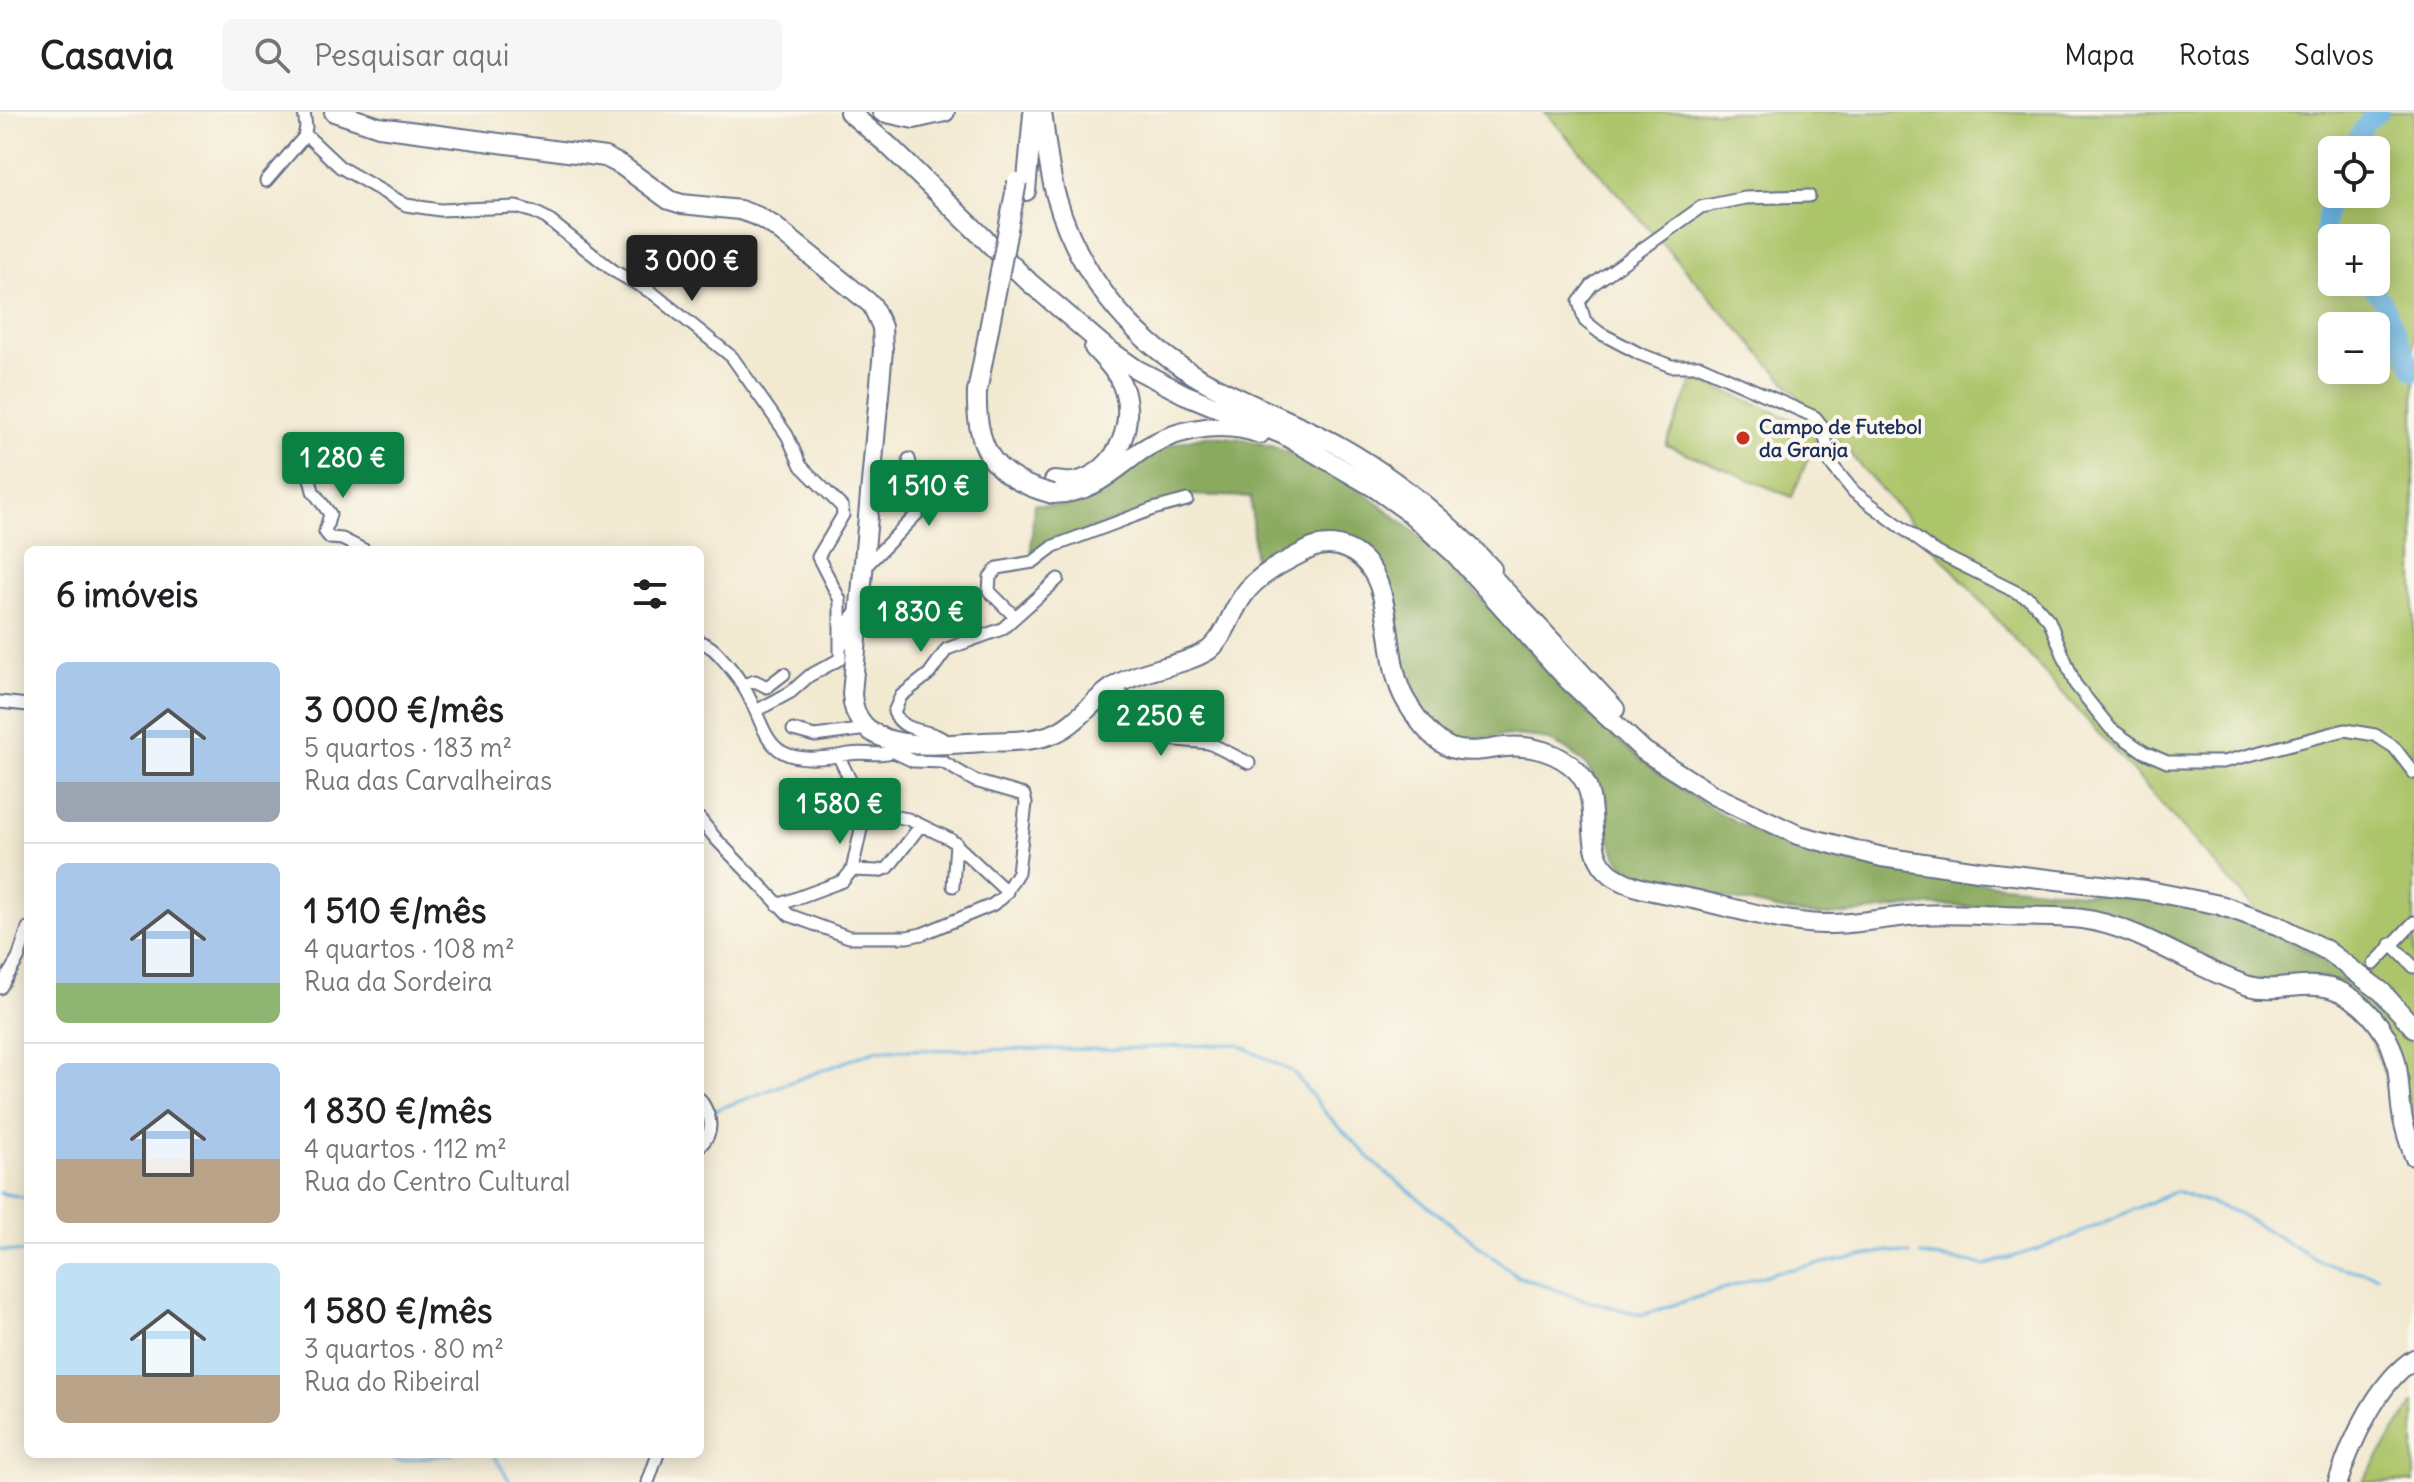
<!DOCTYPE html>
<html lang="pt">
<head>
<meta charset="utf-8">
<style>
	body { margin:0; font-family:Delius,sans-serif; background:#f6f6f6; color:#202124; height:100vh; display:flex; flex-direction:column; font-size:30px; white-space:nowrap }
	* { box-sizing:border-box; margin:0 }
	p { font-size:26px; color:#757577 }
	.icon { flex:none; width:44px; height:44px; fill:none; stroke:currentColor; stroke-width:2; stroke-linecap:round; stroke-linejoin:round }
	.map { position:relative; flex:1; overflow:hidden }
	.drawer { position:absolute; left:24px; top:434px; width:680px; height:912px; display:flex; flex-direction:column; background:#fff; border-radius:12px; box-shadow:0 4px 20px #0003 }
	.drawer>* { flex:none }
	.controls { position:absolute; left:2318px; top:24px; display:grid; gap:16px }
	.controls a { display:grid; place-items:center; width:72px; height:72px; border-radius:12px; background:#fff; box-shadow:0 4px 20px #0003; font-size:40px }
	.price { position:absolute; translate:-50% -68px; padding:0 18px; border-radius:8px; background:#0b8043; color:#fff; font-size:26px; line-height:52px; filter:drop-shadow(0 2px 4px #0008) }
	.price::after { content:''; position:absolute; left:50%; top:48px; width:24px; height:18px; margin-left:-12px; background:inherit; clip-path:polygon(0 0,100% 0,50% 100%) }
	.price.selected { background:#222; color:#fff }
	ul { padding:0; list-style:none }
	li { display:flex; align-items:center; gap:24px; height:200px; padding:0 32px }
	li+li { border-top:2px solid #e0e0e0 }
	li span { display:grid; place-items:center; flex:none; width:224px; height:160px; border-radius:12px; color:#555 }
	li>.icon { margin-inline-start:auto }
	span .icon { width:96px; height:96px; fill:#fffc; stroke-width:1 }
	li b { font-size:34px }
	h2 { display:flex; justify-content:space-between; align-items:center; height:96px; padding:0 32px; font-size:34px }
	header { display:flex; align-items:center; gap:48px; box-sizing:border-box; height:112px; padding:0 40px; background:#fff; border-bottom:2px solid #e0e0e0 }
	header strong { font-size:38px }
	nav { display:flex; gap:44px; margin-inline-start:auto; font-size:28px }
	.search { width:560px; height:72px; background:#f6f6f6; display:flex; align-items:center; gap:20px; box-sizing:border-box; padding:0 28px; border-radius:12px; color:#757577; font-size:30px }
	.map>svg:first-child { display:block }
	.green { fill:#adc56b; stroke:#647a64; stroke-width:2; fill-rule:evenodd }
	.forest { fill:#8aaa5f; stroke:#526c5e; stroke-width:2 }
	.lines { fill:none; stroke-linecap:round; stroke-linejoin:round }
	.stream { stroke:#69b4e2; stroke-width:3 }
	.river { stroke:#69b4e2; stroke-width:18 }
	.minor-casing { stroke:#667086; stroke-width:15 }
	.primary-casing { stroke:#667086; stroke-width:22 }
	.trunk-casing { stroke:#667086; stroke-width:22 }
	.minor { stroke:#fff; stroke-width:11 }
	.primary { stroke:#fff; stroke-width:18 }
	.trunk { stroke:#fff; stroke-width:18 }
	.trunk-bridge-casing { stroke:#667086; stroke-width:22; stroke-linecap:butt }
	.trunk-bridge { stroke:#fff; stroke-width:18 }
	.poi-dot { fill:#c8321e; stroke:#fbf7ec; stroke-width:3 }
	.labels { text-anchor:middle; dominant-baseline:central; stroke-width:8; stroke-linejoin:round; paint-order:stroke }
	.poi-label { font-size:20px; font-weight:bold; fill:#1b2f5e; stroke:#fbf7ec; text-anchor:start }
</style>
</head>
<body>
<header>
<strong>Casavia</strong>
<div class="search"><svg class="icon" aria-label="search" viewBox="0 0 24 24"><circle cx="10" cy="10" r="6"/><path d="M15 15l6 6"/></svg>Pesquisar aqui</div>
<nav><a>Mapa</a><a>Rotas</a><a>Salvos</a></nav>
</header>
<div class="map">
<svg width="2414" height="1370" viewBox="0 0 2414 1370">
	<rect width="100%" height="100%" fill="#fbf7ec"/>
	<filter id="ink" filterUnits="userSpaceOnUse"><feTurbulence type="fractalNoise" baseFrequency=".0125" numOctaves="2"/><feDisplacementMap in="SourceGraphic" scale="16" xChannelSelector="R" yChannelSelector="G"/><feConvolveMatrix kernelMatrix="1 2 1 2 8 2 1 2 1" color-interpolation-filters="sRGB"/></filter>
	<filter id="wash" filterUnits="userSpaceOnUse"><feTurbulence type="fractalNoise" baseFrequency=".006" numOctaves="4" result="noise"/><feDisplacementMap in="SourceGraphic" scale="32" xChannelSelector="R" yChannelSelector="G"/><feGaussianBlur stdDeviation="1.8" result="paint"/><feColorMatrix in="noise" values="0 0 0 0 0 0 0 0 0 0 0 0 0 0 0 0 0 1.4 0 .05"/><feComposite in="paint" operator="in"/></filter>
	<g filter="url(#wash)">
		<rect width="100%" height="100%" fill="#f2e9d1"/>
		<path class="green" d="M1545,0H2414V1041L2372,928ZM2332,38H2376V82H2332ZM2332,126H2376V170H2332ZM2332,214H2376V258H2332Z
			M1694,266L1819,319L1792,385L1666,333Z
			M2414,1290V1370H2362Z"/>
		<path class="forest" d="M1205,324C1253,324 1295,340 1336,364C1432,419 1492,501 1567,580C1610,625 1658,664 1711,696C1822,762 1957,768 2083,781C2126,785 2172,788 2214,800C2266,815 2311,839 2356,868L2340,870L2312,864L2253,869L2106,803L2089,799L1925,793L1830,804L1801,802L1637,767C1592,735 1615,672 1575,643C1548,623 1520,621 1487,625C1475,627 1462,630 1450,624C1434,617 1421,599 1411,585L1367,441C1341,417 1328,422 1299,438C1284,446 1269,455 1255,463L1251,385L1188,383L1031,439L1034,392C1099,402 1108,366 1157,339C1172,331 1188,328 1205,324Z"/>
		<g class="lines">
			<path class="stream" d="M713,999L877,938L1115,937L1237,932L1293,960L1328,1004L1380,1056L1517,1164L1585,1188L1642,1203L1776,1160L1888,1139L1910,1142
				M0,1081L28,1086
				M0,1138L28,1141
				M1921,1143L1986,1153L2057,1131L2176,1079L2238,1101L2322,1151L2377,1164
				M381,1342L401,1349L453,1342
				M493,1342L510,1370"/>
			<path class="river" d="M2349,38L2367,10L2380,0
				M2332,63L2324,121L2332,130
				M2367,170L2384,190L2414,260"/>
		</g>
	</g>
	<g filter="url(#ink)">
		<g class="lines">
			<g class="minor-casing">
				<path id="minor" d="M305,22L340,55L406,93L440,98L516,95L534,100L546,106L614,159L654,182L732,245L787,323L801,354L842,395L843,403L818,445L840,488V547
					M266,69L304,25L306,15L304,0
					M1809,84L1745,86L1701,95L1592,173L1579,190L1585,209L1600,221L1640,242L1671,254H1700L1815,305L1823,315L1831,352L1854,380L1932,438L2030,487L2049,508L2075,572L2111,617L2144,640L2167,650H2223L2345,618L2375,623L2394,635L2414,661
					M330,337L315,352L309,363L313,379L330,402L325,420L330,426L342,427L364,438
					M863,457L919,400L920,392L909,347
					M1015,505L989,479L990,465L998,456L1033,450L1054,434L1153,397L1187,388
					M700,530C713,534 719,543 728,553C777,610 747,662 849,642C865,639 883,646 897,637
					M845,531L847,511L859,497
					M743,573L755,569L767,575L784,562
					M1106,583L1124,584L1126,589L1114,600L1113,604L1157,626L1209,631L1249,651
					M0,590L28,593
					M756,599L791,580L809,564L840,547
					M793,618L815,624L867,617
					M949,632C932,614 904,624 894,600L901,584L929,562L947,537L1002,517L1058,467
					M865,699L908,707L950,727L1007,780
					M700,707L716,727L789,803L849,825H907L922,822L992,793L1002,786L1018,760L1026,691L1024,683L975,669L943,650L913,649L894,640
					M852,758L878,759L888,756L921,713
					M953,774L956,731
					M778,793L843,769L852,758L865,699L839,645
					M2391,832L2414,855
					M2374,852L2414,810
					M0,876L18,847L28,816
					M700,987C711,1003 716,1019 700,1034
					M648,1370L658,1342"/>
			</g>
			<g class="primary-casing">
				<path id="primary" d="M334,0L379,15L605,45L621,53L669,88L682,92L740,98L757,104L774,114L872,193L882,215L883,238L852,582C855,646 940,632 983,630C1005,629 1029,630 1050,623C1077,614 1093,586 1118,572C1146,556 1181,555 1209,538C1226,524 1230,502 1243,484C1257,462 1290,447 1312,436C1324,432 1336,432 1347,437C1401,461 1379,544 1406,589C1416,606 1432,628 1451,636C1469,642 1487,637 1505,635C1530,632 1560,641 1577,659C1606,689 1578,738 1612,763C1635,779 1667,781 1693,787C1734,796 1782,811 1823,812C1855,813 1887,805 1919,803C1947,801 1975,803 2004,804C2029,805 2056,804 2082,807C2142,815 2192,856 2249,874C2276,881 2303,869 2330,876C2360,884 2387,917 2395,946C2400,964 2399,984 2402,1002C2404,1016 2409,1030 2414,1044
					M2338,1370C2351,1330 2378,1270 2414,1247"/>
			</g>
			<g class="trunk-casing">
				<path id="trunk" d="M849,0L888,33L1029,170L1105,235L1136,257L1184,282L1284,323L1375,376L1410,401L1454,441L1568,568L1644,639L1713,683L1798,723L1882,745L1978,759L2145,778L2220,793L2277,813L2326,838L2382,880L2414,916
					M882,0L914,7L945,0
					M1042,0C1046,28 1048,56 1056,84C1077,158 1127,223 1194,263C1240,291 1294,308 1341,335C1399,368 1447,409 1492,457
					M1026,79L1033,2
					M1054,369C1060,369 1067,371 1073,370C1119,362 1141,304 1118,265C1112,254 1102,245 1094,236
					M1053,382C1088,382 1109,363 1135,343C1169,318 1219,307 1260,322
					M1480,452L1615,597"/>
			</g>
			<use href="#minor" class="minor"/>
			<use href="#primary" class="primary"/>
			<use href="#trunk" class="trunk"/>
			<g class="trunk-bridge-casing">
				<path id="trunk-bridge" d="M1017,70L977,280C975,340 996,367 1053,382"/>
			</g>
			<use href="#trunk-bridge" class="trunk-bridge"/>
		</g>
	</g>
	<circle class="poi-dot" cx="1743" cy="326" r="8"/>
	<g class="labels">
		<g class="poi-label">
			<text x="1759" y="314">Campo de Futebol<tspan x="1759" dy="23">da Granja</tspan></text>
		</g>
	</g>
</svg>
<div class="controls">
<a><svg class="icon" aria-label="locate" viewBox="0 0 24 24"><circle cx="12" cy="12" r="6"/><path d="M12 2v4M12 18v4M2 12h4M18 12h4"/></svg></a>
<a>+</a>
<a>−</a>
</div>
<b class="price selected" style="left:692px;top:191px">3 000 €</b>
<b class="price" style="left:343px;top:388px">1 280 €</b>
<b class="price" style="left:929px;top:416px">1 510 €</b>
<b class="price" style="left:921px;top:542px">1 830 €</b>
<b class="price" style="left:1161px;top:646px">2 250 €</b>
<b class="price" style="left:840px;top:734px">1 580 €</b>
<section class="drawer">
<h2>6 imóveis<svg class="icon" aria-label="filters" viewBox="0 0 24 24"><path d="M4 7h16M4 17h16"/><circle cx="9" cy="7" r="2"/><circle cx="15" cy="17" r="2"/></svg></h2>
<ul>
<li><span style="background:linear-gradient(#a9c7e8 75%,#9aa5b1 0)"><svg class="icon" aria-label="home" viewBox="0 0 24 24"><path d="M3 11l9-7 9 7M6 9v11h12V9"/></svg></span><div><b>3 000 €/mês</b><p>5 quartos · 183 m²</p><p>Rua das Carvalheiras</p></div></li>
<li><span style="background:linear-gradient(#a9c7e8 75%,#8fb573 0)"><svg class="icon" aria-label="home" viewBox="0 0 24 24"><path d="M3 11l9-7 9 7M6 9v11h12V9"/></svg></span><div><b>1 510 €/mês</b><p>4 quartos · 108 m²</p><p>Rua da Sordeira</p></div></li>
<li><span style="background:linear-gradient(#a9c7e8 60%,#b9a48a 0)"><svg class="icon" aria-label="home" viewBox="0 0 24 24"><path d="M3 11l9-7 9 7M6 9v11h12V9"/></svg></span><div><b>1 830 €/mês</b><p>4 quartos · 112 m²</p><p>Rua do Centro Cultural</p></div></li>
<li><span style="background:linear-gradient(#bfe0f5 70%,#b9a48a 0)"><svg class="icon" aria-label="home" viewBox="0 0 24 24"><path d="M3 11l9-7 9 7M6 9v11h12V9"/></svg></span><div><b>1 580 €/mês</b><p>3 quartos · 80 m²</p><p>Rua do Ribeiral</p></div></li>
</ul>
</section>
</div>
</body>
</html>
